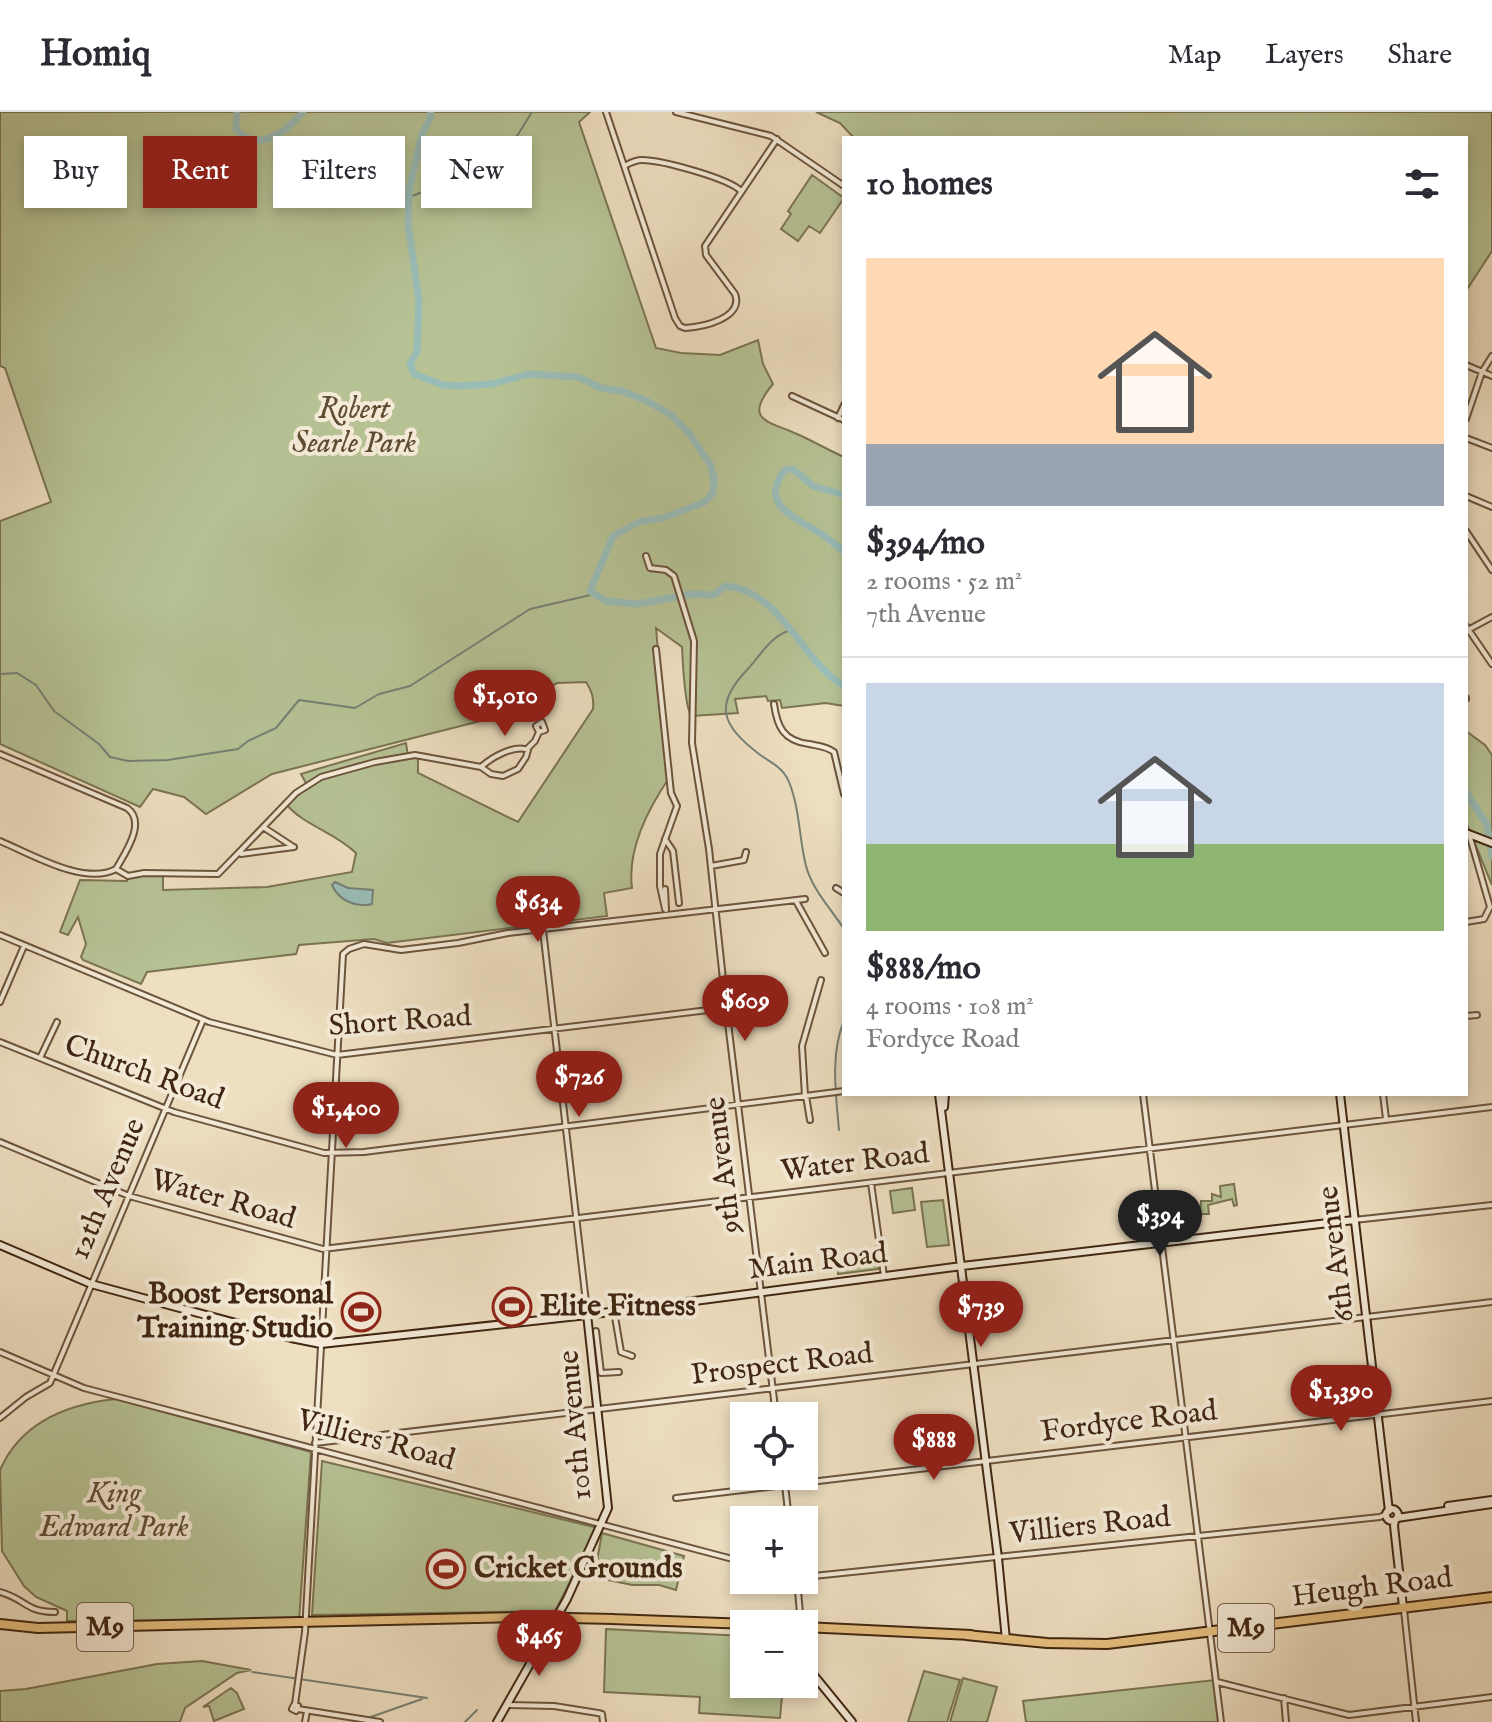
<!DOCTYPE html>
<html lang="en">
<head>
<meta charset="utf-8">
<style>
	body { margin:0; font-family:"IM FELL English",serif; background:#f2f2f3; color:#2b2b33; height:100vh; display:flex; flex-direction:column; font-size:30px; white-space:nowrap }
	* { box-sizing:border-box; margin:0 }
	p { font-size:26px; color:#7c7c81 }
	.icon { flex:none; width:44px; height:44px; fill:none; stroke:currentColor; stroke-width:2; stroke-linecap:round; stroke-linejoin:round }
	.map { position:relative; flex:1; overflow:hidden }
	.drawer { position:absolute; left:842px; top:24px; width:626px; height:960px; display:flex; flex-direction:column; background:#fff; border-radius:0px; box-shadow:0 4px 12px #0003 }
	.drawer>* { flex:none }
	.hud { position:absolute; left:24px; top:24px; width:698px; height:72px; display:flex; gap:16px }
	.tools { position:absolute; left:730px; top:1290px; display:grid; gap:16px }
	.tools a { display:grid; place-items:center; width:88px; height:88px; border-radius:0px; background:#fff; box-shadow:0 4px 12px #0003; font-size:40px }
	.price { position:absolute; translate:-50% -68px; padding:0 18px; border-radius:28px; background:#8f2418; color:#fff; font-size:26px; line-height:52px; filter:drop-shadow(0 2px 4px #0008) }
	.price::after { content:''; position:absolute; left:50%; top:48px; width:24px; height:18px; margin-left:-12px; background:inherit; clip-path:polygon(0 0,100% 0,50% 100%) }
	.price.current { background:#222; color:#fff }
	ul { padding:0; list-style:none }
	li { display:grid; align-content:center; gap:16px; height:424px; padding:0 24px }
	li+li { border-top:2px solid #e1e1e2 }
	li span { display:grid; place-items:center; height:248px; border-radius:0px; color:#555 }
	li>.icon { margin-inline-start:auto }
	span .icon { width:144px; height:144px; fill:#fffc; stroke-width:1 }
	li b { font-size:34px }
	h2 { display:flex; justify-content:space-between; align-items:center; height:96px; padding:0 24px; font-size:34px }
	.tag { padding:0 28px; border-radius:0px; background:#fff; box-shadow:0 4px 12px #0003; font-size:28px; line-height:72px }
	.tag.current { background:#8f2418; color:#fff }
	header { display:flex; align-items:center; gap:48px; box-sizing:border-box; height:112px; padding:0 40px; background:#fff; border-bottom:2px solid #e1e1e2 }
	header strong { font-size:38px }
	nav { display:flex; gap:44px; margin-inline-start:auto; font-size:28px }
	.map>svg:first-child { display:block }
	.green { fill:#b6c294; stroke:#7b7452; stroke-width:2 }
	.water { fill:#9abcb7; stroke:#768075; stroke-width:2 }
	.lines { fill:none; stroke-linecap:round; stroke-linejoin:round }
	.stream { stroke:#768075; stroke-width:2 }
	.river { stroke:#9abcb7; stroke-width:7 }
	.street-casing { stroke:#6c543d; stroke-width:8 }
	.secondary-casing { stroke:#402611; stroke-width:10 }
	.primary-casing { stroke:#402611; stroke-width:12 }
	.street { stroke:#f4ead7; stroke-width:4 }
	.secondary { stroke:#f4ead7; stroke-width:6 }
	.primary { stroke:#e7c080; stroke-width:8 }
	.labels { text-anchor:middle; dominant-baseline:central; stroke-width:8; stroke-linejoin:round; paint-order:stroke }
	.shield { fill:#f4ead7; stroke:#76614c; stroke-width:2 }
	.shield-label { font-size:28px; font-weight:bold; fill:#402611 }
	.park-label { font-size:30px; font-style:italic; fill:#5e4d32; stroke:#f4ead7 }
	.street-label { font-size:30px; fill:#402611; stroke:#f4ead7 }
	.poi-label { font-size:30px; font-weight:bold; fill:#402611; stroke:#f4ead7; text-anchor:start }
</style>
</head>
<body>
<header>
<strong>Homiq</strong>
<nav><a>Map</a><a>Layers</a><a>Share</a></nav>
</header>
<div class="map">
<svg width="1492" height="1610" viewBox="0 0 1492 1610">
	<rect width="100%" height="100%" fill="#eedfc1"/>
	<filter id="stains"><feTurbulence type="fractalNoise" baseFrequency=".0025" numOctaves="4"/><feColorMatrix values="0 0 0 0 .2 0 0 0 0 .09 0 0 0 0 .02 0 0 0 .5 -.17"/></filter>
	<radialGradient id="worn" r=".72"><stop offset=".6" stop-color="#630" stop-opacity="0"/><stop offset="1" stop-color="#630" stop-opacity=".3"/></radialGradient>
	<path class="green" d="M0,0H590L579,10L656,236L681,241L720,243L758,228L763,252L773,272C742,309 769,309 797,322C813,329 828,338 844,345V594L826,591L782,596L780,588L768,589L766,584L735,587L738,601L691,604C684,591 683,551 682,535L656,516L669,666C648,697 627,738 632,776L604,781L607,804L387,831L374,827L299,833L296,842L147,860L141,872L83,848L81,845L86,832L78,805L68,823L60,820L80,768L127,769L128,764L163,761V778L267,775L352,760L356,741C333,719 304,714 285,691L307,673L301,662L314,658L406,631L408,644L418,643V661L518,710L593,597C594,586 592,579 586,570L557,571L527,590L488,607L272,662L206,702L184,685L153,677L140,695L0,632V409L51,390L5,256L0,254Z
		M816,0H1492V139L1466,179V26H854L840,11Z
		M812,63L844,86L820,121L809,114L798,129L781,117L791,102L788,99Z
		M1466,619L1485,633L1492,643V773L1466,710Z
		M1234,1072L1237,1093L1234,1094L1232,1087L1208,1093L1209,1102H1200L1201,1089H1212V1082L1221,1085L1220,1074Z
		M912,1076L915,1098L893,1101L890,1079Z
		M943,1088L949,1133L927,1135L921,1090Z
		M874,1148L879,1151L878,1157L838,1162V1155L845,1151Z
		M116,1287L311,1340L299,1508L67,1509V1499L36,1485L24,1474L2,1439L0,1358C21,1310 68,1292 116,1287Z
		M322,1349L598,1416L555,1499L312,1503Z
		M602,1421L684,1444L676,1478L659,1473H632L594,1465Z
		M606,1517L744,1524V1572H762V1582L782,1584L780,1606L699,1601L700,1585L604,1580Z
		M202,1549L251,1558L237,1561L185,1596L180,1610H0V1579L26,1577L157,1552Z
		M924,1559L960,1568L947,1610H908Z
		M963,1566L997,1575L987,1610H950Z
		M1215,1568L1220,1610H1026L1023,1589Z
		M231,1576L237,1581L244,1597L214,1609L209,1594L203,1595Z"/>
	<path class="water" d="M335,770L348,776L373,778L372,792C357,796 339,789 332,773Z"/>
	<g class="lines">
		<path class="stream" d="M409,85L433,76L465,53L484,50L512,32L532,0
			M791,518C770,524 761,543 747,558C713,593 722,614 759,642C771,651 783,655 789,670C800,697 799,727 806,754C812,777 831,797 844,817
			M0,562L17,561L36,573L54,599L99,632L110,645L128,649L168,648L238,637L248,629L276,616L299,588L355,596L379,582L410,574L530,497L595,482
			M839,1018C836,984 830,941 844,909
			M252,1560L427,1586
			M368,1606L422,1587
			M465,1610L477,1598"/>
		<path class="river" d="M237,0L236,17C257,42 287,19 303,0
			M431,0L430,7L422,22L409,78L408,112L419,189L417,240L410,252L414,262L443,273L458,274L492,272L528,262L578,265L601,276L622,279L647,289L671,303L689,321L710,352L714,366L713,381L705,390L663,406L639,410L613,424L590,479L606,489L637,492L693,482L714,483L725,474C780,477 802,550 844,574
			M844,383L813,374L793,357L785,358C758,392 794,405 818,420C827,425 836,433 844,440
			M1466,680L1487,713L1492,744"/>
		<g class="street-casing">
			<path id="street" d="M606,0L675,206L680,214L685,216C703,215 744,206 735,182L706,143L705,134L777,27
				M676,0L771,24L844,74
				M624,54C630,51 635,48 642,48C661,48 728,66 741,79
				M1466,253L1492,264
				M792,284L844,308
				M838,306L844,293
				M1466,307L1482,260L1492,244
				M1466,326L1492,336
				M1466,384L1492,395
				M1466,419L1492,458
				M646,444L650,456L666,458L674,464L694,529L692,631L709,737L725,886L776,1304
				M1466,514L1492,552
				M1466,519L1492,505
				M656,537L671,681L677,694L660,742V774L665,797
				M1466,586V587
				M774,592C777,614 783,629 809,632C818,634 826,634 834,640L844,682
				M527,637L535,629L539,620L545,618L542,610L536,614L539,620
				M0,642L127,696C147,710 125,741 116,757C85,774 31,742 0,729
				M263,715L292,734
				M665,727L673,739L679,791
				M241,742L294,735
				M711,754L744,748L746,740
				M116,757L128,764L144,761L218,762L296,681L321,665L375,650L415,643L481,655L491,662L503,664L518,657L526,645L528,638C515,632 492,645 481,655
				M836,776L844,781
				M665,777L666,798
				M796,789L825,841
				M1466,810L1484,807L1490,795L1469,722
				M543,818L587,1199
				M0,823L209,910L337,943L725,896
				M0,890L24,834
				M1466,904L1477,903
				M0,930L174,1000L324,1041L364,1040L844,979
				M40,946L57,910
				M1143,982L1221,1610
				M1383,982L1386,1007
				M805,984L802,934L821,868
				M806,984L810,1008
				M0,1030L129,1084L323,1137L1492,995
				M871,1071L884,1164
				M1354,1108L1492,1093
				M614,1199L621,1240L632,1244
				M596,1219L601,1261
				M0,1240L84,1276L744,1450
				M601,1261L619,1260
				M0,1306L26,1285L50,1271L203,908
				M315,1331L1492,1190
				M784,1364L789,1408
				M676,1386L1492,1289
				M804,1465L1380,1405L1386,1402
				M797,1468L801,1512
				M0,1480C26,1487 25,1500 55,1500
				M1404,1498L1416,1610
				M1217,1570L1349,1603L1492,1585
				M1284,1586L1286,1610
				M295,1592L305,1520L343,842L349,837L364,832L401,838L458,831L508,821L805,787
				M294,1593L298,1594L296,1599L292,1597Z
				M507,1593L554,1594L598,1601L602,1602L603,1610
				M298,1597L380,1610
				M305,1610L307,1599"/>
		</g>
		<g class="secondary-casing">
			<path id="secondary" d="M1466,721L1492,731
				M939,982L998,1446L1006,1528
				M1340,982L1389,1399
				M944,995L945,982
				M0,1133L91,1172L291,1226L321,1232L587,1203L962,1154L1354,1108
				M1448,1394L1492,1388
				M1386 1403a6 6 0 1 1 12 0a6 6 0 1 1-12 0Z
				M1397,1406L1492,1392
				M1395,1408L1394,1414L1403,1495
				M805,1515L809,1541
				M804,1536L812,1561L852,1610
				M497,1610L567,1487L608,1396L587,1202"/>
		</g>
		<g class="primary-casing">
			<path id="primary" d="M611,1507L750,1512
				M541,1508L546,1511L549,1519
				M0,1512L38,1516L523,1505L614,1507
				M804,1515L971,1523
				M966,1523L1047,1531L1107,1532L1492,1485"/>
		</g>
		<use href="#street" class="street"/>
		<use href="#secondary" class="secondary"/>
		<use href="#primary" class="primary"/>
	</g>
	<defs>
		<g id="stadium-ring" transform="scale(2)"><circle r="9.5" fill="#f4ead7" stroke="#8f2418" stroke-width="1.5"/><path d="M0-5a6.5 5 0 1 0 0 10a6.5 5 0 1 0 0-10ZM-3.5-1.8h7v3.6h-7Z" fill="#8f2418"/></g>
	</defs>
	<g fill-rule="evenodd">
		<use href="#stadium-ring" x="512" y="1195"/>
		<use href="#stadium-ring" x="361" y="1200"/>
		<use href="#stadium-ring" x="446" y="1457"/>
	</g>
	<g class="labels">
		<g class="shield">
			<rect x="77" y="1491" width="56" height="48" rx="6"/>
			<rect x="1218" y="1492" width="56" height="48" rx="6"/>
		</g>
		<g class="shield-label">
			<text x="105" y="1515">M9</text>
			<text x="1246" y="1516">M9</text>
		</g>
		<g class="park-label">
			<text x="354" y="298">Robert<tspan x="354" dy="34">Searle Park</tspan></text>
			<text x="114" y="1382">King<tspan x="114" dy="34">Edward Park</tspan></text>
		</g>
		<g class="street-label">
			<text transform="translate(400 910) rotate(-4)">Short Road</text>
			<text transform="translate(144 961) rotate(20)">Church Road</text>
			<text transform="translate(855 1051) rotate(-7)">Water Road</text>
			<text transform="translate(724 1053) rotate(-97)">9th Avenue</text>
			<text transform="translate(108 1077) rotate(-67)">12th Avenue</text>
			<text transform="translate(223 1088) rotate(16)">Water Road</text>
			<text transform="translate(1337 1142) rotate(-97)">6th Avenue</text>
			<text transform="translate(818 1150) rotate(-7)">Main Road</text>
			<text transform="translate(782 1253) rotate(-7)">Prospect Road</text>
			<text transform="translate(1129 1310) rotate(-7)">Fordyce Road</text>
			<text transform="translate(576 1313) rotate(-95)">10th Avenue</text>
			<text transform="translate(376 1329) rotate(15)">Villiers Road</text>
			<text transform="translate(1090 1414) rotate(-6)">Villiers Road</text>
			<text transform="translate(1372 1476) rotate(-7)">Heugh Road</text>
		</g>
		<g class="poi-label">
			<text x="333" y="1183" text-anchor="end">Boost Personal<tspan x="333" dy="34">Training Studio</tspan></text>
			<text x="540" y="1195">Elite Fitness</text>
			<text x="474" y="1457">Cricket Grounds</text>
		</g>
	</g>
	<rect width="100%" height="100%" filter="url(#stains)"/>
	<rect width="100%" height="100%" fill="url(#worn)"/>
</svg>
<div class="tools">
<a><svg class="icon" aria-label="locate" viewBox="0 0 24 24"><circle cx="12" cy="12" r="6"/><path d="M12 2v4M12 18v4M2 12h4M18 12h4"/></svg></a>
<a>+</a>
<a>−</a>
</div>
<b class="price" style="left:505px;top:626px">$1,010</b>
<b class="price" style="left:538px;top:832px">$634</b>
<b class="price" style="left:745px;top:931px">$609</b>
<b class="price" style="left:579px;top:1007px">$726</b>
<b class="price" style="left:346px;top:1038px">$1,400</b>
<b class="price current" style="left:1160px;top:1146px">$394</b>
<b class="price" style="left:981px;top:1237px">$739</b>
<b class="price" style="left:1341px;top:1321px">$1,390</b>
<b class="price" style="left:934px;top:1370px">$888</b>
<b class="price" style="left:539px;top:1566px">$465</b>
<div class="hud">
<a class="tag">Buy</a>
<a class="tag current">Rent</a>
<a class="tag">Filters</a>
<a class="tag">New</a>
</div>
<section class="drawer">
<h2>10 homes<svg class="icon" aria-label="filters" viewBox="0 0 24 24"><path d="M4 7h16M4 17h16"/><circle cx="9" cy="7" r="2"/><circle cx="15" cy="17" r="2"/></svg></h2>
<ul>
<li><span style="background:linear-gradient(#ffd9b3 75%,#9aa5b1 0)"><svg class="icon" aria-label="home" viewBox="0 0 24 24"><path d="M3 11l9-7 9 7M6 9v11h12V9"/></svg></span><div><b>$394/mo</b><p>2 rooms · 52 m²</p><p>7th Avenue</p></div></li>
<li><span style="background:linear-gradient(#c9d6e8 65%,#8fb573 0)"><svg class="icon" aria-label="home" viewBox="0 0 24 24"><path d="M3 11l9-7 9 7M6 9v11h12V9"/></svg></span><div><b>$888/mo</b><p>4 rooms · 108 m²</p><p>Fordyce Road</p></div></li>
</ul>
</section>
</div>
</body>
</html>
